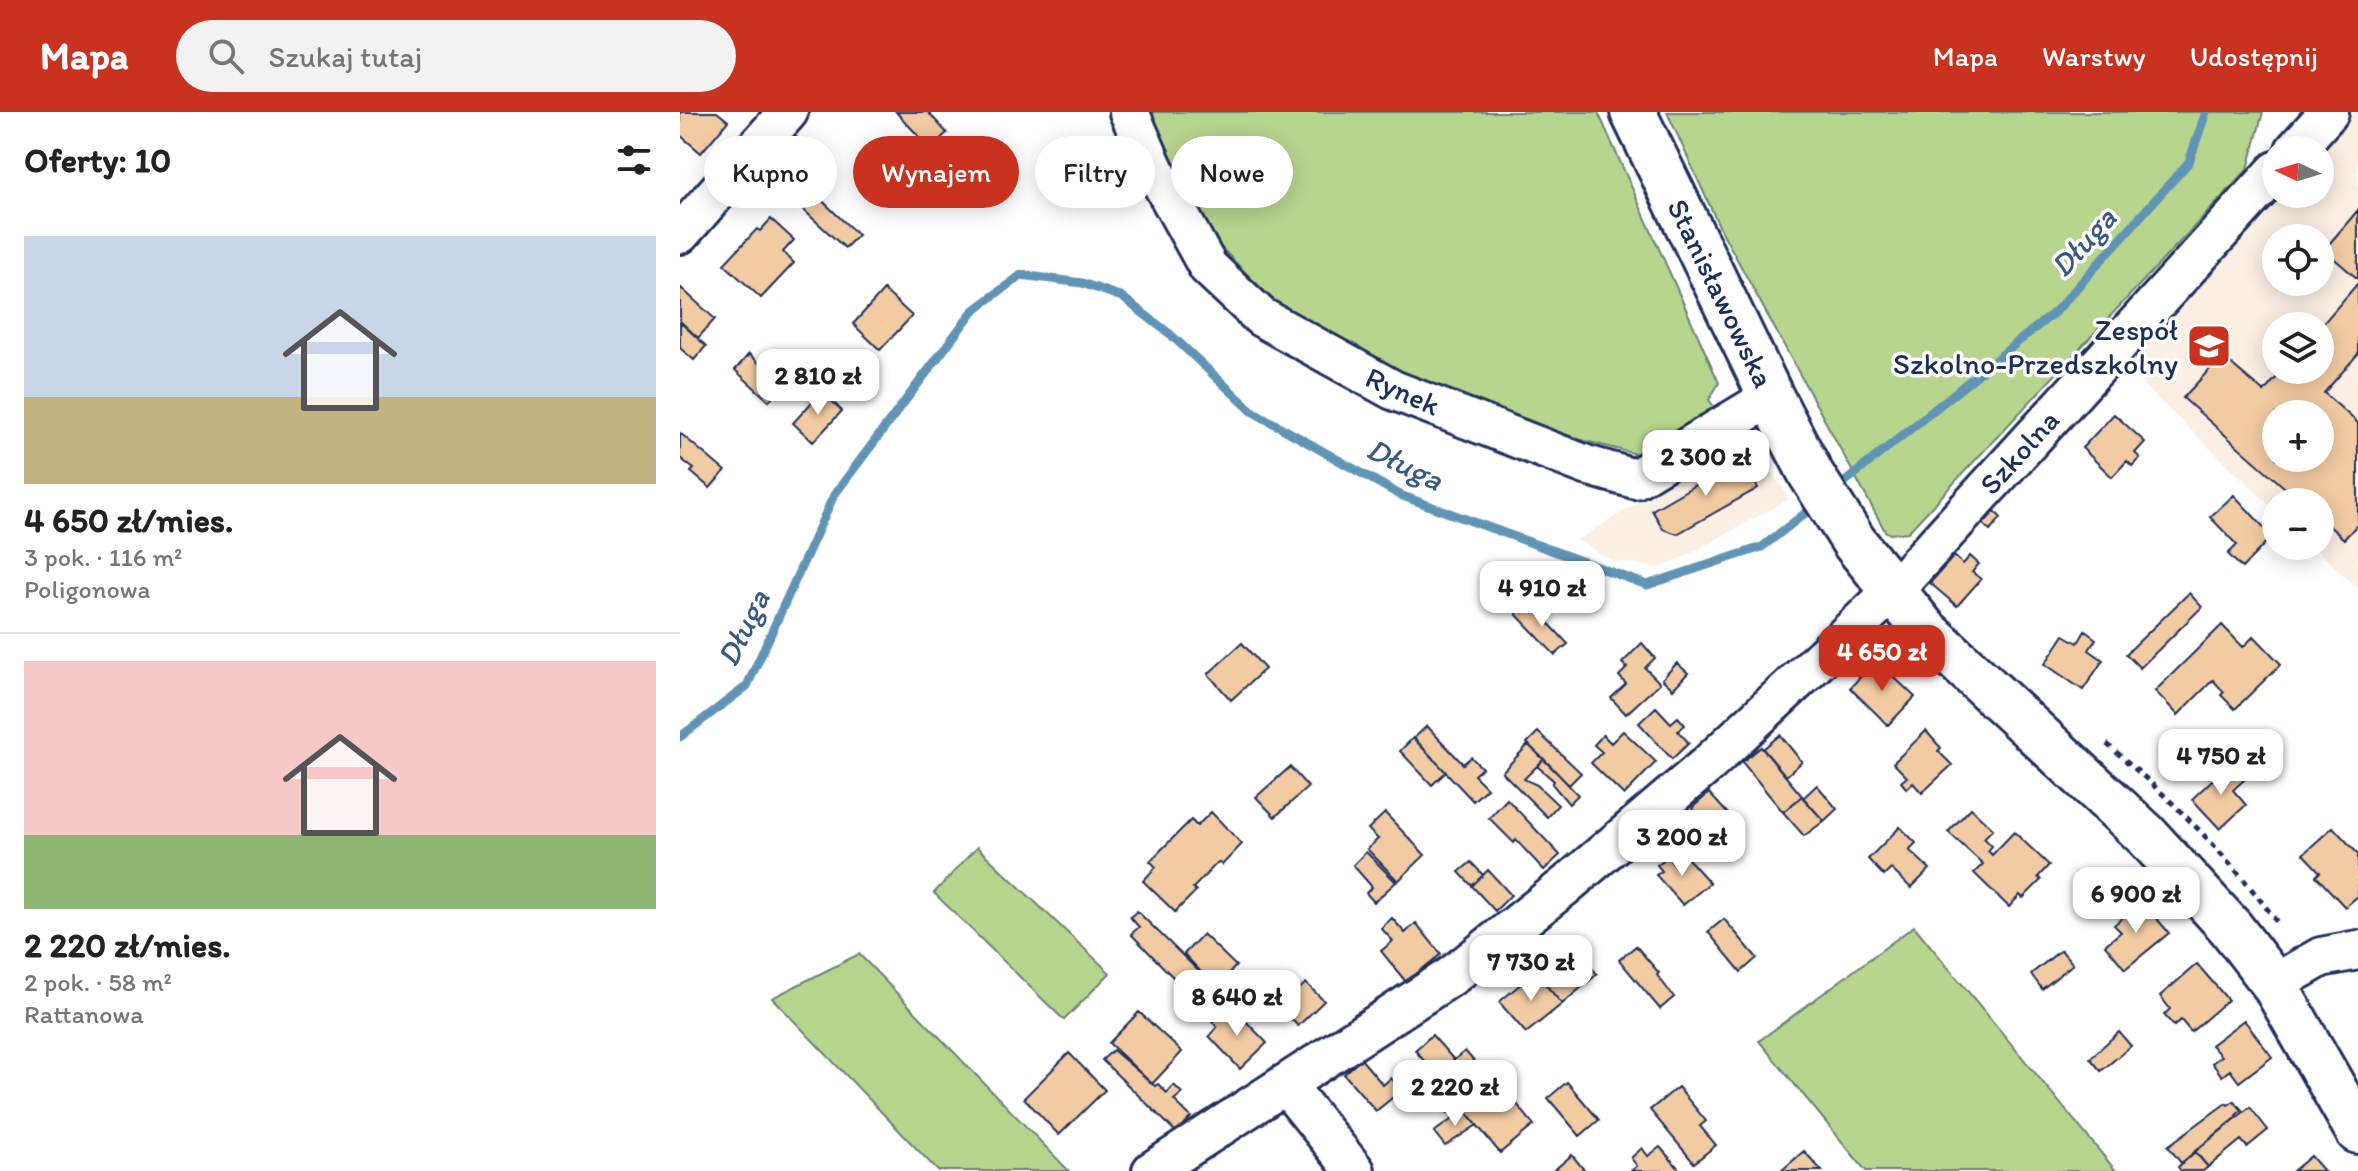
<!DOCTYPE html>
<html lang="pl">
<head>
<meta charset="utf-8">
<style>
	body { margin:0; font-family:Itim,sans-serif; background:#f2f2f2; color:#222; height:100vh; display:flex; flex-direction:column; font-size:30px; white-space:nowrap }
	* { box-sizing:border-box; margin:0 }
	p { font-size:26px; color:#767676 }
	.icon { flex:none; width:44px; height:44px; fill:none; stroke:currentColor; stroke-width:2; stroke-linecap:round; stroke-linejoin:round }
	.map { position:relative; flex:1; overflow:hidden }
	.side { display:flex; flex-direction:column; background:#fff; width:680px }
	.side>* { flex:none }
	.guide { position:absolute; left:24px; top:24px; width:760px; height:72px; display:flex; gap:16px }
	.needle { width:52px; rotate:274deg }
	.buttons { position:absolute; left:1582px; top:24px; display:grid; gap:16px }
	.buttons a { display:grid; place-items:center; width:72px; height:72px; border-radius:50%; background:#fff; box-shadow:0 4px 20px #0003; font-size:40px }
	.price { position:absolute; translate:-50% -68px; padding:0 18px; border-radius:16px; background:#fff; color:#222; font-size:26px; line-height:52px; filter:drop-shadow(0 2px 4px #0008) }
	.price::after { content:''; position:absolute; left:50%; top:48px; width:24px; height:18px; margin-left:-12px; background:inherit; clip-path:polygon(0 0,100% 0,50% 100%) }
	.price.active { background:#c8321e; color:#fff }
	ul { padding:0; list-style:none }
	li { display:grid; align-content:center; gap:16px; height:424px; padding:0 24px }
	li+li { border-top:2px solid #e0e0e0 }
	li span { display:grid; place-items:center; height:248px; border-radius:0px; color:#555 }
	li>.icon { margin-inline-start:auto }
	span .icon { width:144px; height:144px; fill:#fffc; stroke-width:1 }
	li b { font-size:34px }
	h2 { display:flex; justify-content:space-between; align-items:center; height:96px; padding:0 24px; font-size:34px }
	.chip { padding:0 28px; border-radius:36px; background:#fff; box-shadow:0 4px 20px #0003; font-size:28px; line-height:72px }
	.chip.active { background:#c8321e; color:#fff }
	header { display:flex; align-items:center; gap:48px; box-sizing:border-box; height:112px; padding:0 40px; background:#c8321e; color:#fff }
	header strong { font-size:38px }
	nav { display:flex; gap:44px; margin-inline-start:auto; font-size:28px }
	.search { width:560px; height:72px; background:#f2f2f2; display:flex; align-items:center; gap:20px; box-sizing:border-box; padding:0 28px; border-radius:44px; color:#767676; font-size:30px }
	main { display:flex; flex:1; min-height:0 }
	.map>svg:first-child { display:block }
	.built { fill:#fbefe3; fill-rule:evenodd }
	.green { fill:#b7d58d; stroke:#698276; stroke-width:2 }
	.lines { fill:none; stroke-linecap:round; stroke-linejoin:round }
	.stream { stroke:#6194b6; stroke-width:9 }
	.building { fill:#f3cba3; stroke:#1b2f5e; stroke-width:2; fill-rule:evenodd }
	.minor-casing { stroke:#1b2f5e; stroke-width:44 }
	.major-casing { stroke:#1b2f5e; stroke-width:50 }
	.path { stroke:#1b2f5e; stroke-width:5; stroke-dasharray:6 6; stroke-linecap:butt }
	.minor { stroke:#fff; stroke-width:38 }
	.major { stroke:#fff; stroke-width:44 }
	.labels { text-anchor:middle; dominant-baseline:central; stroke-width:7; stroke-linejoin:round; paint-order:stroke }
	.street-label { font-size:30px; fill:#1b2f5e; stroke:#fff }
	.poi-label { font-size:30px; fill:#1b2f5e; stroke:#fff; text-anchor:end }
	.water-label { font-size:32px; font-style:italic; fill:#385982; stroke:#fff }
</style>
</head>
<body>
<header>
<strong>Mapa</strong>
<div class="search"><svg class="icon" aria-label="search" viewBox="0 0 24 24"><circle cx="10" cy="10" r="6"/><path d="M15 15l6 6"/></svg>Szukaj tutaj</div>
<nav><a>Mapa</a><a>Warstwy</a><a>Udostępnij</a></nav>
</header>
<main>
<section class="side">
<h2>Oferty: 10<svg class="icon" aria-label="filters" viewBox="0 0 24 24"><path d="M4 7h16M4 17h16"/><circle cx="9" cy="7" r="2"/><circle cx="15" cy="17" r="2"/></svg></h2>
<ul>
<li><span style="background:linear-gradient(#c9d6e8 65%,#c2b280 0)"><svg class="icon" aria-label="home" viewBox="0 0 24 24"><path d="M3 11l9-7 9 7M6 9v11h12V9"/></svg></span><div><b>4 650 zł/mies.</b><p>3 pok. · 116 m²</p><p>Poligonowa</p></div></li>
<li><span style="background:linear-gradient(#f6c9c9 70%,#8fb573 0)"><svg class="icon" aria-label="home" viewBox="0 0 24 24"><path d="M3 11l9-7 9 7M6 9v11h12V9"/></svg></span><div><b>2 220 zł/mies.</b><p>2 pok. · 58 m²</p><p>Rattanowa</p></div></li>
</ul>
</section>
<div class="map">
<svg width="1678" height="1059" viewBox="0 0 1678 1059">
	<rect width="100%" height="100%" fill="#fff"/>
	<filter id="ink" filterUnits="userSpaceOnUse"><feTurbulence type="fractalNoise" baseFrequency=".0125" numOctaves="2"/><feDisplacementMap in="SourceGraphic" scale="16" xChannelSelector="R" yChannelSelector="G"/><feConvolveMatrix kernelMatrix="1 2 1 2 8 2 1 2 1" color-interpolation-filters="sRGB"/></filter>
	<g filter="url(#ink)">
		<path class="built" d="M1675,0H1678V477L1633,434H1640V390H1596V399L1443,254L1600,82H1640V38ZM1596,126H1640V170H1596ZM1596,214H1640V258H1596ZM1596,302H1640V346H1596Z
			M1055,330L1077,334L1109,387L1008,443L979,456L930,448L897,428Z"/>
		<path class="green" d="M468,0H918L1039,271L1029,288L1038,300L968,345L898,327L719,261L613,209L523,117Z
			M987,0H1583L1568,57L1228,420L1210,422L1205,419L1040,116Z
			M297,735L430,861L384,908L254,781Z
			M1234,814L1436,1059H1186L1079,929Z
			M179,842L389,1059H258L92,886Z"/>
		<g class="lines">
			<path class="stream" d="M1155,378L1376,199L1509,50L1526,0
				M0,625L67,574L154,383L293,199L341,163L402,171L442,185L490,222L572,299L720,383L967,473L1082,435L1137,392"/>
		</g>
		<path class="building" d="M0,0H37L48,9L21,41L0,23Z
			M216,0H248L267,21L250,36Z
			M115,24L149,55L118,89L84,59Z
			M129,76L178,123L165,136L116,91Z
			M1678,98V167L1644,138Z
			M91,107L114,128L103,140L114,151L81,186L44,152L77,117L80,119Z
			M1678,171V242L1644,281L1678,311V412L1664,427L1640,406V390H1621L1503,286L1542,244L1584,280L1603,258H1640V215ZM1596,302H1640V346H1596Z
			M0,175L35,207L18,226L0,209Z
			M204,178L232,204L200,238L173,212Z
			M0,210L26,234L14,248L0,236Z
			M69,242L103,273L89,289L55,258Z
			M142,279L162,299L133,330L113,311Z
			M1434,302L1465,330L1455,341L1460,346L1452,354L1447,349L1432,365L1402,336Z
			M0,321L45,359L30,376L11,360L14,357L0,346Z
			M1062,346L1078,376L997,422L983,417L972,398Z
			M1554,383L1592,424L1562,456L1548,442L1557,433L1530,405Z
			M1315,399L1321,406L1310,419L1303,412Z
			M1274,444L1283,452L1290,444L1299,452L1292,460L1301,467L1277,494L1250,471Z
			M1509,481L1522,495L1460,556L1446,542Z
			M849,490L888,532L875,543L836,502Z
			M1542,513L1563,535L1574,524L1601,552L1555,597L1541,583L1544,580L1533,568L1498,603L1475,579Z
			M1405,519L1416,527L1409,538L1423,548L1403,578L1365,552L1384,523L1398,531Z
			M562,531L585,557L551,588L528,562Z
			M962,531L975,546L965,556L980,571L946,602L931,586L946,572L939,564L947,556L942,551Z
			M1196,548L1235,585L1208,613L1170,576Z
			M997,551L1008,561L993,577L982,567Z
			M976,595L991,611L998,605L1005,613L998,619L1009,631L992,647L959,611Z
			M747,614L783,652L791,645L802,656L794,663L807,676L793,689L734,626Z
			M943,619L976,650L944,683L911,651L922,640L914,633L923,623L931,631Z
			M1246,619L1261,636L1258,639L1272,653L1242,681L1233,671L1227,677L1221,670L1227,665L1213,651Z
			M858,620L901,661L889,673L847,631Z
			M1100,623L1122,650L1106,664L1083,637Z
			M733,626L766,660L752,673L720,639Z
			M848,633L864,647L844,667L857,673L878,693L867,705L822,660Z
			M1081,635L1122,684L1103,700L1062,650Z
			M864,647L898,683L889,692L872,672L874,669L857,654Z
			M1549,652L1565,667L1553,678L1566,693L1540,717L1512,687Z
			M610,655L628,675L595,705L576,685Z
			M1137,673L1157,697L1144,709L1123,686Z
			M1029,681L1059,714L1042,730L1012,696Z
			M1122,684L1144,709L1124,724L1103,700Z
			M827,687L880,743L864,758L836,728L834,731L809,706Z
			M1291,696L1313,717L1304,726L1312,734L1308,739L1312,743L1334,720L1369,753L1358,765L1361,768L1343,786L1340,783L1329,795L1294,761L1303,752L1268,720Z
			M531,700L562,732L542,753L538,750L513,776L516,779L495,800L463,769L476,755L470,749L511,708L517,714Z
			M705,701L745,743L718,769L687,737L698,727L688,717Z
			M1220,715L1236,731L1229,738L1250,757L1231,776L1211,757L1204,764L1188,747Z
			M1653,715L1678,742V784L1665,795L1636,764L1640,760L1623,742Z
			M686,740L716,770L694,790L686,781L692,775L673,753Z
			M1002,740L1030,771L1003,793L976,763L982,759L977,753L987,745L992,750Z
			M791,750L803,763L792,774L779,760Z
			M808,758L831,783L815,799L792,774Z
			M1462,789L1489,821L1445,857L1425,833L1441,820L1434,813Z
			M457,799L536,876L520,893L451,822L459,815L450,805Z
			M712,806L725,821L736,811L761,842L726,870L701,839L713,829L701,816Z
			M1044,807L1077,846L1061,860L1028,820Z
			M523,822L556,854L536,876L504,842Z
			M892,830L917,862L882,892L855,860Z
			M956,834L979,861L977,863L994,885L980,897L939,848Z
			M1381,838L1393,852L1362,877L1351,862Z
			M1517,852L1548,888L1511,920L1501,908L1494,914L1484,903L1490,897L1480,884Z
			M855,860L882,892L846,921L819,890Z
			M612,871L618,878L626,871L644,889L618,914L593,888Z
			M555,898L587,931L560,957L529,924L537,915L532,909L542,899L548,905Z
			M459,900L502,940L472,972L429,931Z
			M1564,908L1592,945L1559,970L1550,958L1542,964L1532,951L1541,944L1531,933Z
			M1439,920L1451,934L1421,959L1410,946Z
			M752,923L774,948L785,939L799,955L787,964L814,994L828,981L854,1013L820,1041L735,938Z
			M433,938L475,974L478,972L487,981L494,973L502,981L494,988L511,1005L497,1021L422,948Z
			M389,941L425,978L379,1023L344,986Z
			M681,947L703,973L711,966L722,978L696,999L664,962Z
			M756,963L780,991L768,1001L744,973Z
			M887,970L919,1008L900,1024L868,986Z
			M998,975L1026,1009L1020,1014L1036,1033L1014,1051L970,998Z
			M1554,989L1562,998L1556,1003L1558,1005L1501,1051L1488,1034L1546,991L1548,993Z
			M1570,995L1588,1018L1567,1035L1561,1028L1528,1055L1515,1039Z
			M785,998L797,1013L765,1034L754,1020Z
			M980,1035L1001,1059H951L957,1054L951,1046L962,1036L968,1044Z
			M1124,1039L1142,1059H1101Z
			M1515,1040L1528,1055L1523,1059H1501L1498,1055Z
			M892,1043L905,1059H873Z
			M1631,1044L1644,1059H1613Z"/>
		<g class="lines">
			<g class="minor-casing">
				<path id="minor" d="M449,0L474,57L528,155L581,205L713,278L906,353L955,367L1091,285
					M1615,38L1649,0
					M0,122L108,0
					M1594,872L1641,845L1678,838
					M605,972L675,1059
					M472,1059L773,863L885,774L1026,654L1212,480L1596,59"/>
			</g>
			<g class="major-casing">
				<path id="major" d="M953,0L1091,285L1131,362L1174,430L1244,517L1466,723L1551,816L1594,872L1678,1019"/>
			</g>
			<path class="path" d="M1427,632C1491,687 1550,745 1599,813"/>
			<use href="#minor" class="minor"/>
			<use href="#major" class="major"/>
		</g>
	</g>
	<defs>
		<g id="school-square" transform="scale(2.3)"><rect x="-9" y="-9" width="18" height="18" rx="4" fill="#c8321e" stroke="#fff"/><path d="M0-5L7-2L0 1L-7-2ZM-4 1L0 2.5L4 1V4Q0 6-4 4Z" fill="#fff"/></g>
	</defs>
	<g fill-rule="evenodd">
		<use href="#school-square" x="1529" y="234"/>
	</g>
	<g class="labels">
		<g class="street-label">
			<text transform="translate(1041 181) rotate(64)">Stanisławowska</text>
			<text transform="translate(723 279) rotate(24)">Rynek</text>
			<text transform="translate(1339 340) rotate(-48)">Szkolna</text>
		</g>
		<g class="poi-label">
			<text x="1498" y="217">Zespół<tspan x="1498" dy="34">Szkolno-Przedszkolny</tspan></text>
		</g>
		<g class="water-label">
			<text transform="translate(1403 130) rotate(-48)">Długa</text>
			<text transform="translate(725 352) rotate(26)">Długa</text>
			<text transform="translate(63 516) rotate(-64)">Długa</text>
		</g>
	</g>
</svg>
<div class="buttons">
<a><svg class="needle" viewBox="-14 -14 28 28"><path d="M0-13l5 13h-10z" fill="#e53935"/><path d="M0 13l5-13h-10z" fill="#767676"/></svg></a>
<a><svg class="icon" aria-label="locate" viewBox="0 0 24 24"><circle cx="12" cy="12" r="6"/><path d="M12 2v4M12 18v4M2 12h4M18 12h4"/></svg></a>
<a><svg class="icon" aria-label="layers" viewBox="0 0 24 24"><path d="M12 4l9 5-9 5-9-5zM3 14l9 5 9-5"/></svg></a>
<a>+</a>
<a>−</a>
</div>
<b class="price" style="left:138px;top:305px">2 810 zł</b>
<b class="price" style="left:1026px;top:386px">2 300 zł</b>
<b class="price" style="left:862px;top:517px">4 910 zł</b>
<b class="price active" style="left:1202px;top:581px">4 650 zł</b>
<b class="price" style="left:1541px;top:685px">4 750 zł</b>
<b class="price" style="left:1002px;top:766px">3 200 zł</b>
<b class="price" style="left:1456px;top:823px">6 900 zł</b>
<b class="price" style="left:851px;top:891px">7 730 zł</b>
<b class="price" style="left:557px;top:926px">8 640 zł</b>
<b class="price" style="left:775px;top:1016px">2 220 zł</b>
<div class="guide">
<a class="chip">Kupno</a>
<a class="chip active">Wynajem</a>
<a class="chip">Filtry</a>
<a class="chip">Nowe</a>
</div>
</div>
</main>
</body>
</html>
